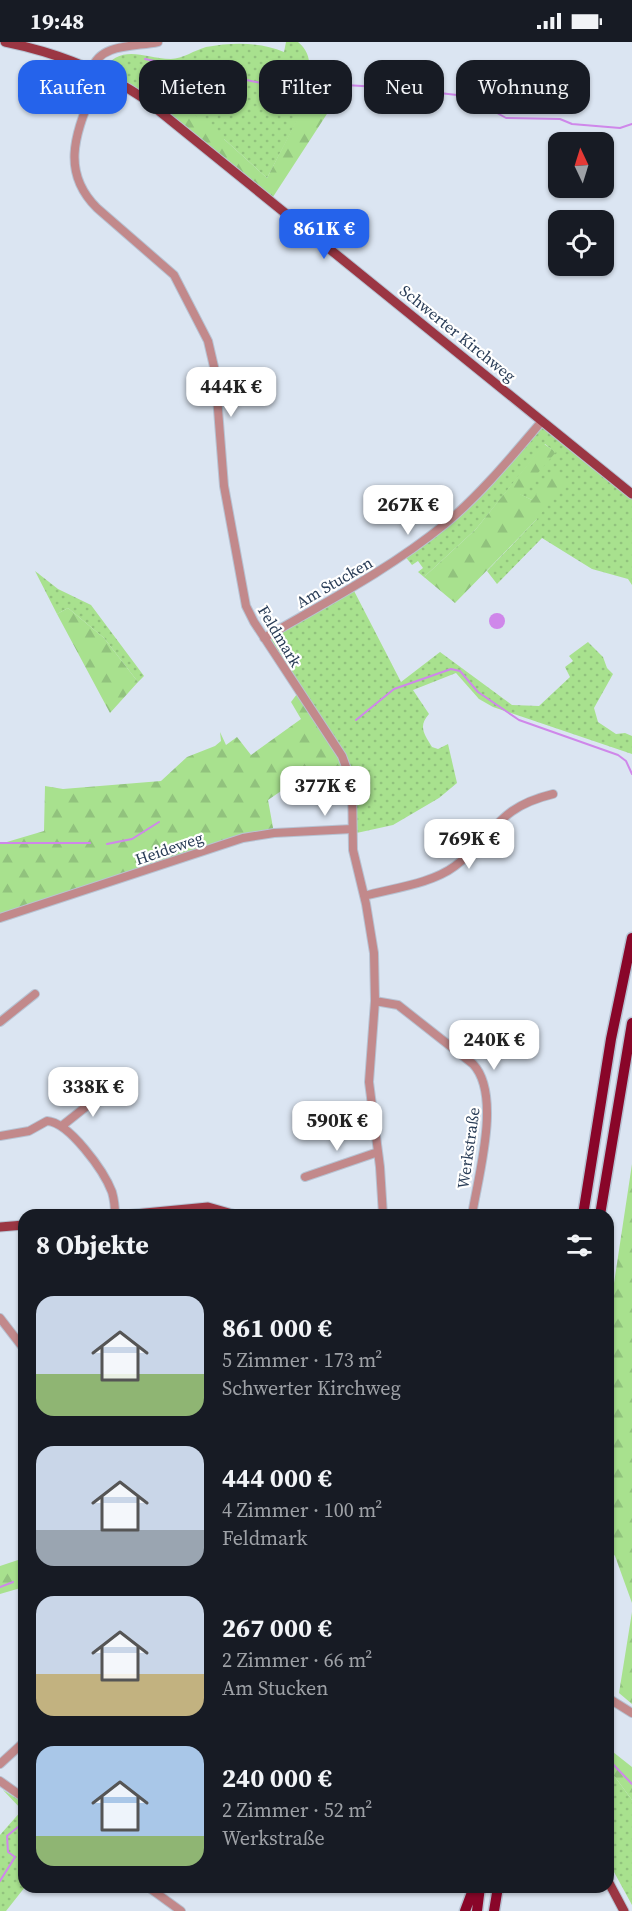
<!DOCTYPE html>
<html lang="de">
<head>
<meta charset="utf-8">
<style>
	body { margin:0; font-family:"Source Serif 4",serif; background:#242831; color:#f1f3f6; height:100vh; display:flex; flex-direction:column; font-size:22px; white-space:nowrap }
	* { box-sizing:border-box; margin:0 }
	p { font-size:20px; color:#9ea1a6 }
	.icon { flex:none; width:33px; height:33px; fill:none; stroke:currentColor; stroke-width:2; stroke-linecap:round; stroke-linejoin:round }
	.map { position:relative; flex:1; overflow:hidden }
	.panel { position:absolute; left:18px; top:1167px; width:596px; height:684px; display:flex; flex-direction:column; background:#171b24; border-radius:18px; box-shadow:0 2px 4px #0004 }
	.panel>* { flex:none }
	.guide { position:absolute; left:18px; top:18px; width:597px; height:54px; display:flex; gap:12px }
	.needle { width:39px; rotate:356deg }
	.controls { position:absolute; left:548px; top:90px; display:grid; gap:12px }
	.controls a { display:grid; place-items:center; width:66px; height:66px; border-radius:12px; background:#171b24; box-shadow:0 2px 4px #0004; font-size:30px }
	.price { position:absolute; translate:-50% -51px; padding:0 14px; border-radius:12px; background:#fff; color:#222; font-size:20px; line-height:39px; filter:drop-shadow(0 2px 3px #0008) }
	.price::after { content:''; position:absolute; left:50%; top:36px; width:18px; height:14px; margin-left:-9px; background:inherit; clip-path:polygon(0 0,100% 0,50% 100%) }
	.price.selected { background:#2563eb; color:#fff }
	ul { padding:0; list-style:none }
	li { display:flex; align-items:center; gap:18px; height:150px; padding:0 18px }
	li span { display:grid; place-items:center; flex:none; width:168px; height:120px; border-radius:18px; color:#555 }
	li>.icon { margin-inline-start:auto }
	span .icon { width:72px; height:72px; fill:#fffc; stroke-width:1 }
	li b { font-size:26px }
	h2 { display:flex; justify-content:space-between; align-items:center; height:72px; padding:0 18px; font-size:26px }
	.chip { padding:0 21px; border-radius:18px; background:#171b24; box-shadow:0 2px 4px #0004; font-size:21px; line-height:54px }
	.chip.selected { background:#2563eb; color:#fff }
	.status { display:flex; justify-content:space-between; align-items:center; height:42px; padding:0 30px; background:#171b24; direction:ltr }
	.status svg { height:16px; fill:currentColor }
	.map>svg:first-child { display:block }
	.grass { fill:url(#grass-dots) }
	.forest { fill:url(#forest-firs) }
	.water { fill:#cf87ea }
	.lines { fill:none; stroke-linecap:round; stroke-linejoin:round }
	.stream { stroke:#cf87ea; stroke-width:2 }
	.minor-casing { stroke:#b7c3d3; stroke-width:10 }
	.major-casing { stroke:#b7c3d3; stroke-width:11 }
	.highway-casing { stroke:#b7c3d3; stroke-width:13 }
	.minor { stroke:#c2898b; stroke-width:8 }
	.major { stroke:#9b3643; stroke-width:9 }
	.highway { stroke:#890629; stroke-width:10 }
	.labels { text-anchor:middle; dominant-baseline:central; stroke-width:4.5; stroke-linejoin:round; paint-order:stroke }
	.street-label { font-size:16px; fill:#293c56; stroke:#fff }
</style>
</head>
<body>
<div class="status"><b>19:48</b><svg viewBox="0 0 49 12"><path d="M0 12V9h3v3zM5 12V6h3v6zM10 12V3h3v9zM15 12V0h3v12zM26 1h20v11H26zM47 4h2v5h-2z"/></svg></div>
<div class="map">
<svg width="632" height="1869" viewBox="0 0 632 1869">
	<defs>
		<pattern id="grass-dots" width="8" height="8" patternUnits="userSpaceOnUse" patternTransform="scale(1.5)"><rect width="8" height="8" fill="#a8e18e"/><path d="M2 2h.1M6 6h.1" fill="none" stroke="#91c27d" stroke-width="1.8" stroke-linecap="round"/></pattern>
		<pattern id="forest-firs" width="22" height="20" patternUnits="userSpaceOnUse" patternTransform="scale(1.5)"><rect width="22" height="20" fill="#a8e18e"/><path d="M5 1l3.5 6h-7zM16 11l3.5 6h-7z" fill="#91c27d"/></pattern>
	</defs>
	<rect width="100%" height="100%" fill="#dbe5f2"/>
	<path class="grass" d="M286,0H298C315,14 309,32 305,51L311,52L267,136L224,97L99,31C123,0 140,16 171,17C182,17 195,8 206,5C233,0 260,0 284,10Z
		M542,379L632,452V543L628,537L592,527L542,496L497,542L487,529L537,477L532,458L519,452L555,410L545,402L476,487L424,535L418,530L423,526L418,519L412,523L404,513L447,480Z
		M35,529L58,547L91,563L144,634L138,640L104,596L68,566L57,572Z
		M352,545L401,640L440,610L512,663L539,664L570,635L565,625L573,619L569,614L588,600L603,615L607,626L613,632L594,666L598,680L616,692L625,691L632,694V712L493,665L479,657L456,631L413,648L429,672C418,684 424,692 432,705L438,707L448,702L457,741L439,756L393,783L352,792L353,766L346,723L264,596Z
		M608,1730L615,1735L632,1758V1863L608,1819Z
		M3,1748L24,1761L25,1845L6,1869H0V1793L22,1768Z"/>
	<path class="forest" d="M161,49L224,94V97L267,136L308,56L336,58L271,158L143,56Z
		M544,402L556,410L520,452L532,458L554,429L566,438L537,477L455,561L424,535L476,487Z
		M68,566L104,596L138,640L110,671L57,572Z
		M297,652L327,691L346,723L297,738L268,758L274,791L243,796L0,876V802L44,789L45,744L63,747L161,739L187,715L215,704L221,699L220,690L226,703L237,695L251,713L301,677L291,660Z
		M632,1122V1561L615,1514L608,1505V1281Z
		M24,1516V1545L0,1552V1524Z
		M632,1570V1662L619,1651Z
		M608,1706L632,1725V1758L615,1735L608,1730Z"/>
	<path class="water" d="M489 579a8 8 0 1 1 16 0a8 8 0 1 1-16 0Z"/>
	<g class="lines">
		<path class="stream" d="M145,17L295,48L345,43L396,46L457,53L474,58L506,76L560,77L572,82L620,86L632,82
			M356,678L394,647L451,627L460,629L478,650L519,678L618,713L626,719L632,732
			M0,801H90
			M107,802L132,797L159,780
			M23,1538L24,1537
			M0,1545L13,1540
			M608,1717L632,1742
			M0,1839L15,1815L8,1810L7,1794L24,1780"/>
		<g class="minor-casing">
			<path id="minor" d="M92,27C100,1 135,5 158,0
				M99,31C83,79 54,123 97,166L174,233L208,299L215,329L224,444L246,564L254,580L342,714L352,741L353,808L366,862L374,911L375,959L369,1040L380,1125L383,1173
				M264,596C326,560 390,527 445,482C481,452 512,414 542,379
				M364,854C393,846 431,842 455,824C496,793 495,766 553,752
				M0,876L243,796L274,791L352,787
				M375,959L398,963L473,1022C502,1053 478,1134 472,1173
				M0,980L35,952
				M63,1083L107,1048
				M0,1094L29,1089L47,1079C69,1080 104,1129 112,1150C114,1157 115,1165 115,1173
				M305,1135L378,1110
				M0,1276L24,1307
				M608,1656L632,1671
				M0,1722L24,1700
				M0,1739L24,1756
				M148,1845L181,1869"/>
		</g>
		<g class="major-casing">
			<path id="major" d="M5,0C54,10 102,28 143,56L632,452
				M124,1173L208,1165L236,1173
				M0,1185L24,1183
				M608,1839L624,1869"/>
		</g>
		<g class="highway-casing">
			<path id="highway" d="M583,1173L611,997L632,896
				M600,1173L632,981
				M465,1869L474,1845
				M477,1869L480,1845
				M494,1869L498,1845"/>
		</g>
		<use href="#minor" class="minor"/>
		<use href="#major" class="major"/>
		<use href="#highway" class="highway"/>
	</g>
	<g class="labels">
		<g class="street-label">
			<text transform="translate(458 291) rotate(39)">Schwerter Kirchweg</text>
			<text transform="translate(334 540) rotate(-30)">Am Stucken</text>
			<text transform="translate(280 594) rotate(59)">Feldmark</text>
			<text transform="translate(169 806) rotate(-19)">Heideweg</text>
			<text transform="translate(468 1106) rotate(-82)">Werkstraße</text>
		</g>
	</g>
</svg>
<div class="controls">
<a><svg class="needle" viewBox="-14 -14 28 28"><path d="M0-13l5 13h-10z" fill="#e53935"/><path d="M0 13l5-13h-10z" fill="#9ea1a6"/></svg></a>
<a><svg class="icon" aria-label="locate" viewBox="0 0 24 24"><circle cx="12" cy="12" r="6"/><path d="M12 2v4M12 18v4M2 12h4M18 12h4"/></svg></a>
</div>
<b class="price selected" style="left:324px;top:218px">861K €</b>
<b class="price" style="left:231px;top:376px">444K €</b>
<b class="price" style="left:408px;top:494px">267K €</b>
<b class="price" style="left:325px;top:775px">377K €</b>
<b class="price" style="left:469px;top:828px">769K €</b>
<b class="price" style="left:494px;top:1029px">240K €</b>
<b class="price" style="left:93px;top:1076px">338K €</b>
<b class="price" style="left:337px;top:1110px">590K €</b>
<div class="guide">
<a class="chip selected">Kaufen</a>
<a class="chip">Mieten</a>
<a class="chip">Filter</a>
<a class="chip">Neu</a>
<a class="chip">Wohnung</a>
</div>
<section class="panel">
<h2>8 Objekte<svg class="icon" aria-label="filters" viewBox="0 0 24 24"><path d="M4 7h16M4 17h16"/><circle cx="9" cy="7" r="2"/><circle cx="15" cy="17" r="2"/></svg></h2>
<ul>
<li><span style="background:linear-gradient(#c9d6e8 65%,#8fb573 0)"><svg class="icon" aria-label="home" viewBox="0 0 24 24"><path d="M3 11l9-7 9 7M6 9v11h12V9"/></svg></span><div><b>861 000 €</b><p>5 Zimmer · 173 m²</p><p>Schwerter Kirchweg</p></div></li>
<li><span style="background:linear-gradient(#c9d6e8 70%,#9aa5b1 0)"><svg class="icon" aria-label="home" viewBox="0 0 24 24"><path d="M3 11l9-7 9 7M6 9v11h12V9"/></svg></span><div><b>444 000 €</b><p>4 Zimmer · 100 m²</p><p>Feldmark</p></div></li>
<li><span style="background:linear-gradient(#c9d6e8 65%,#c2b280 0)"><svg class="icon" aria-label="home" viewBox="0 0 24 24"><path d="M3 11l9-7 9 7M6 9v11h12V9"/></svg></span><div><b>267 000 €</b><p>2 Zimmer · 66 m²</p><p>Am Stucken</p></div></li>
<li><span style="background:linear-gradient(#a9c7e8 75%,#8fb573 0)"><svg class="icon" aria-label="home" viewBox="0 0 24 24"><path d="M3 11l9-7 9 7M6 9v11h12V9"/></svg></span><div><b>240 000 €</b><p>2 Zimmer · 52 m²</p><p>Werkstraße</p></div></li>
</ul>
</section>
</div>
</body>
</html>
